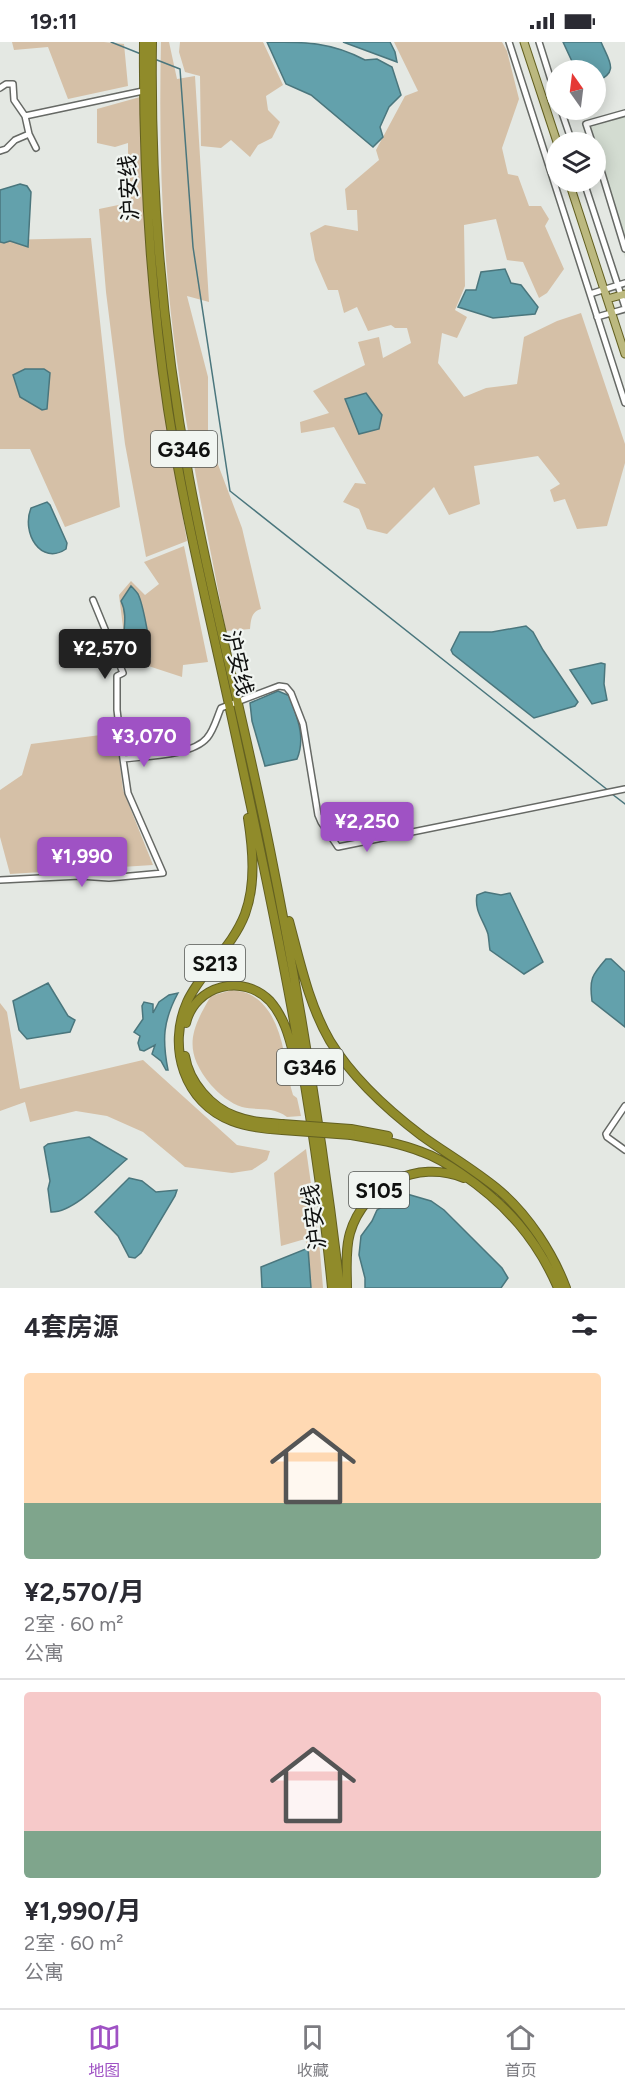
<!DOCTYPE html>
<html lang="zh">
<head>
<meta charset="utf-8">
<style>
	body { margin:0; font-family:Figtree,"Noto Sans SC",sans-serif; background:#f2f2f3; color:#2b2b33; height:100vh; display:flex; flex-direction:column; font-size:22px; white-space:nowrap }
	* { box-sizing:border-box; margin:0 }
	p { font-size:20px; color:#7c7c81 }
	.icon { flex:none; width:33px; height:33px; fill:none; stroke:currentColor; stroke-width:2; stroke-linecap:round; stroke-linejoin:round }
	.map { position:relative; height:1246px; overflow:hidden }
	.drawer { display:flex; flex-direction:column; background:#fff; flex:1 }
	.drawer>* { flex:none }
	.needle { width:39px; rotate:346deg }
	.tools { position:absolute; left:546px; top:18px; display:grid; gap:12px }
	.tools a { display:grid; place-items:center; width:60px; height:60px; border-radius:50%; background:#fff; box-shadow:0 3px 15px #0003; font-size:30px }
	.price { position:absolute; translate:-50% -51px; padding:0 14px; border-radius:6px; background:#9f52c4; color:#fff; font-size:20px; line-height:39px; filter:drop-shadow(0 2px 3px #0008) }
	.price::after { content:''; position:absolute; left:50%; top:36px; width:18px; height:14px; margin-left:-9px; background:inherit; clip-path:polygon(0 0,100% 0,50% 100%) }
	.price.selected { background:#222; color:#fff }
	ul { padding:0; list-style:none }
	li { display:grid; align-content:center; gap:12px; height:318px; padding:0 24px }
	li+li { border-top:2px solid #e1e1e2 }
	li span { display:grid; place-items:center; height:186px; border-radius:6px; color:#555 }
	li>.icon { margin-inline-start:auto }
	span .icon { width:108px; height:108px; fill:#fffc; stroke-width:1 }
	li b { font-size:26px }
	h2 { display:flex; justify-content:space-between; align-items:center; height:72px; padding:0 24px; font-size:26px }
	.status { display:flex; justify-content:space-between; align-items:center; height:42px; padding:0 30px; background:#fff; direction:ltr }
	.status svg { height:16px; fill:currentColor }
	.tab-bar { display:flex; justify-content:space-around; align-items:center; height:84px; border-top:2px solid #e1e1e2; background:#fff; font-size:16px; color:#7c7c81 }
	.tab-bar a { display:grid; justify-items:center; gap:3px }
	.tab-bar .selected { color:#9f52c4 }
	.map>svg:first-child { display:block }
	.built { fill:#d3dcd1 }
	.green { fill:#d5c0a7 }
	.water { fill:#63a1ac; stroke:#4a767d; stroke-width:1.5 }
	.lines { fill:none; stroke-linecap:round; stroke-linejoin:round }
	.stream { stroke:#4a767d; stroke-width:1.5 }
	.minor-casing { stroke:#666965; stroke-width:8 }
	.major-casing { stroke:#636021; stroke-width:9 }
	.highway-casing { stroke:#636021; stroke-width:10 }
	.minor { stroke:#fff; stroke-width:5 }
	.major { stroke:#bcb97f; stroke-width:7 }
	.highway { stroke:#908b2a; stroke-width:8 }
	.highway-bridge-casing { stroke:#636021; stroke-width:10; stroke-linecap:butt }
	.highway-bridge { stroke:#908b2a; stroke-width:8 }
	.labels { text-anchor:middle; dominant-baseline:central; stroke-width:4.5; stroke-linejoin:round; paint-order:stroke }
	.shield { fill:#f1f5f1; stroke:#535553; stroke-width:1.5 }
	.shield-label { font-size:21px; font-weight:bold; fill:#0f100f }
	.street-label { font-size:22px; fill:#0f100f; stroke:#f1f5f1 }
</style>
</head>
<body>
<div class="status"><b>19:11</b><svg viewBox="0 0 49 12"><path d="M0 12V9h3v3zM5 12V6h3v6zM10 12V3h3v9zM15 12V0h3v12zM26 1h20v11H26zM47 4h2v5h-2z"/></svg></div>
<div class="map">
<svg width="625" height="1246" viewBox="0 0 625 1246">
	<rect width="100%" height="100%" fill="#e4e8e3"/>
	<path class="built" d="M625,68V216L596,121V100H589L583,80Z"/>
	<path class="green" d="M12,0H104L124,2L128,44L68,57L48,5L14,8Z
		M161,0H169L177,37L195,34L209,260L187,254L208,335V396L242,486L261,567C251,570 251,578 250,587L226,589C206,484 183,379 171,272C161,182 159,90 161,0Z
		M180,0H263L283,43L266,54L268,68L280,80L272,96L258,103L250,115L231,98L221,106L201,104L200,34L185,30L179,10Z
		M394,0H502L507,9L519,57L502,106L508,132L518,134L529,164H541L549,177L545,184L564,227L547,251L539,256L523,220L507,218L496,177L464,183L465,244L455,268L467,275L457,296L442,291L438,321L464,355L486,346L517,342L524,295L557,279L581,271L625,402V421L607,484L577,487L565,457L554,460L550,448L560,442L538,414L474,424L480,462L449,473L434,445L387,492L367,487L359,467L343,460L355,441L366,442L334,385L301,391L300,380L329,371L313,349L365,323L358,300L379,295L383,316L411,301L407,286H395L391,283L368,289L357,265L344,271L338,248H328L315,218L310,191L325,183L358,189L357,168H347L345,147L379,118L376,108L405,54L418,49Z
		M140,55C142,128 144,201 152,274C160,349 174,424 187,499L146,515L125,402L106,250L99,167L128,161V101L115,105L97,101V67Z
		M91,196L120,465L65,485L30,407H0V198Z
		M184,504L208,620L183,623L182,635L127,617L119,553L131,539L145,553L159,542L144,520Z
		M116,691L123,748L153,823L10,832L0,795V748L22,733L31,702Z
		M232,948C238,949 246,950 251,953C282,970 284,1015 291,1046L293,1053L297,1056L301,1074L287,1075C273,1064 258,1069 242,1065C231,1062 218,1051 211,1043C183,1009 190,989 211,954Z
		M0,961L7,970L20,1047L143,1018L237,1103L270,1109L267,1118L252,1128L232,1131L185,1125L143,1090L107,1074L76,1069L30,1080L25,1060L0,1069Z
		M306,1107L319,1198L323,1246H311L308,1206L305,1197L281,1204L274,1131Z"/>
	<path class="water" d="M267,0C306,0 331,0 365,18L377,17L392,25L401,53L389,65L380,85L383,95L373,105L311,53L286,42Z
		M343,0H390L395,10L397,20Z
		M563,0H601C609,19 620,30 596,40V28H576Z
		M20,142L27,144L31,150L28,205L10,199L4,201L0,200V148Z
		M505,227L511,241L521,243L538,265L535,272L493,276L458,265L466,248H476L481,230Z
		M25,327H44L50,331L47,367L42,368L20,355L13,333Z
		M366,351L382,373L379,387L359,392L345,357Z
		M47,460L50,463L67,501L66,507C41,524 21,491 31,466Z
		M131,544C134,547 136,549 138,552C143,562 151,604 150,615L145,618L128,616C127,608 124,598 124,590C125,579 126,569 121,559Z
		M526,584L533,590L543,608L578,660L575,664L534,676L453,612L451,608L460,590H492Z
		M601,621L605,622L604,642L607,658L592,662L570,628Z
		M278,649L290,654C297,676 306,695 297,717L265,724L252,679L250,661Z
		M485,850L501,853L510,851L543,920L524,932L490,908C489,903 489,897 488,892C484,879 474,869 477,853Z
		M606,917H611L625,930V985L592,959C589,937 592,933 606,917Z
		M48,941L68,974L75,978L70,990L27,997L19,988L13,959Z
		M178,951C163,979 162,997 168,1028H166L161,1019L152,1012L155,1003L144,1009L140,1008L138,1001L140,994L134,990L143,977L142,964L144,960L153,962V971L159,960L169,953Z
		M89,1095L127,1117C109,1132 75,1171 51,1170L48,1147L50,1139L44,1105L48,1102Z
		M129,1136L142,1139L156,1150L177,1148L175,1154L141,1211L135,1216L129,1215L118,1194L95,1170Z
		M407,1152L431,1159L444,1168L502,1226L508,1236L501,1246H365V1236L359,1213L361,1194L372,1179L377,1168L393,1158Z
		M308,1206L311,1246H262L261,1225Z"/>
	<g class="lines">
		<path class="stream" d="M111,0L141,12
			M157,18L180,27L193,205L230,449L609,749
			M612,752L625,762"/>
		<g class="minor-casing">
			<path id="minor" d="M509,0L625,361
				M539,0L556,54
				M0,46L6,42H13L14,58L25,74L143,49
				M561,68L572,100
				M25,74L29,92L36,106
				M592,100L586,82L625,71
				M0,109L6,107L15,98L29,92
				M596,112L625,207
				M584,140L625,265
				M590,252L625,241
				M597,275L625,267
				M93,558L123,631L117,634V668L123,717
				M0,838L80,834L109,836L163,831L128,751L123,717C145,714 192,714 207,696C214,688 217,675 221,666L279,644L286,645L291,651L303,682L318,773L321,780L338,805L625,747
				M625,1064L606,1092L607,1095L625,1108"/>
		</g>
		<g class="major-casing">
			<path id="major" d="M524,0L557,100
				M569,140L625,312
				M607,257L625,252"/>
		</g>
		<g class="highway-casing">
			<path id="highway" d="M144,0C143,123 150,246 168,367C185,476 212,582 235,690C275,874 314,1059 332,1246
				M152,0C150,146 162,292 189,436C212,560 245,683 270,808C299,953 323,1099 340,1246
				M248,776C253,808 256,842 245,872C232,906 202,928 187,960C167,1005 184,1061 232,1079C248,1085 265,1087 282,1088
				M289,879C300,920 309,963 330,999C352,1035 389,1069 422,1094C447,1112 475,1128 500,1149C528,1173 553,1211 566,1246
				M186,981C195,943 243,931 270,959C284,975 289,994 294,1014
				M185,1014C189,1040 211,1065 235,1074C250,1080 267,1081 282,1082
				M351,1087L388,1094
				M351,1093C375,1097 399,1101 422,1110C437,1115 449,1123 462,1132C506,1162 537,1197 558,1246
				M347,1246C347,1229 345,1208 350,1191C364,1143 417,1117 464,1136"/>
		</g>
		<use href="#minor" class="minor"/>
		<use href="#major" class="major"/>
		<use href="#highway" class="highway"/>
		<g class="highway-bridge-casing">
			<path id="highway-bridge" d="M282,1082L351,1087
				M282,1088L351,1093"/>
		</g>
		<use href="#highway-bridge" class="highway-bridge"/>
	</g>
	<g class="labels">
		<g class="shield">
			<rect x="151" y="389" width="66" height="36" rx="4.5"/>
			<rect x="185" y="903" width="60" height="36" rx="4.5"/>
			<rect x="277" y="1007" width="66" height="36" rx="4.5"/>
			<rect x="349" y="1130" width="60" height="36" rx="4.5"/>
		</g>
		<g class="shield-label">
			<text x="184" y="407">G346</text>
			<text x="215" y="921">S213</text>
			<text x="310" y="1025">G346</text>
			<text x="379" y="1148">S105</text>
		</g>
		<g class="street-label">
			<text transform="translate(129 146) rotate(-93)">沪安线</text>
			<text transform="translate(238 621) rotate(77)">沪安线</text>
			<text transform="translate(314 1175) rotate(-97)">沪安线</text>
		</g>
	</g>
</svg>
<div class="tools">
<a><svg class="needle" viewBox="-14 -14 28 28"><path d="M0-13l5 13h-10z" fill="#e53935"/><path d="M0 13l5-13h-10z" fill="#7c7c81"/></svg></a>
<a><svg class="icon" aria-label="layers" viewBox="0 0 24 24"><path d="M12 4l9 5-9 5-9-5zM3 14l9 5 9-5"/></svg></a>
</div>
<b class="price selected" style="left:105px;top:638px">¥2,570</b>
<b class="price" style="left:144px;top:726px">¥3,070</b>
<b class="price" style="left:367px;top:811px">¥2,250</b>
<b class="price" style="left:82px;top:846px">¥1,990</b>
</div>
<section class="drawer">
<h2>4套房源<svg class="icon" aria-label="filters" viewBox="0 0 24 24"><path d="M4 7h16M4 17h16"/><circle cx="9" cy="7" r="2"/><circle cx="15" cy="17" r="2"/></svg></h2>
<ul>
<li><span style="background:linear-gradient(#ffd9b3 70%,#7fa58c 0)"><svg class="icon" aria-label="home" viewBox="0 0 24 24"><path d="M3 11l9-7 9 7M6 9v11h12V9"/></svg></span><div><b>¥2,570/月</b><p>2室 · 60 m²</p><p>公寓</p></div></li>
<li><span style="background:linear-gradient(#f6c9c9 75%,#7fa58c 0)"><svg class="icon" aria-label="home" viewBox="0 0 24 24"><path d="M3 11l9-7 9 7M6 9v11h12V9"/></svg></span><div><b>¥1,990/月</b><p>2室 · 60 m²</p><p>公寓</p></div></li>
</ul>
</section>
<nav class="tab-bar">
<a class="selected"><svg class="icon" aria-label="map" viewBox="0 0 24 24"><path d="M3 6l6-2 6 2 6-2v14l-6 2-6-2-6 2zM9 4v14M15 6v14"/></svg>地图</a>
<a><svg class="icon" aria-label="saved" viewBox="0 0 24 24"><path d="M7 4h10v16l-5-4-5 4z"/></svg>收藏</a>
<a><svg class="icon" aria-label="home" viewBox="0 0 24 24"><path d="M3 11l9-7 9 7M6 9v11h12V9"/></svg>首页</a>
</nav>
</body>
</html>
